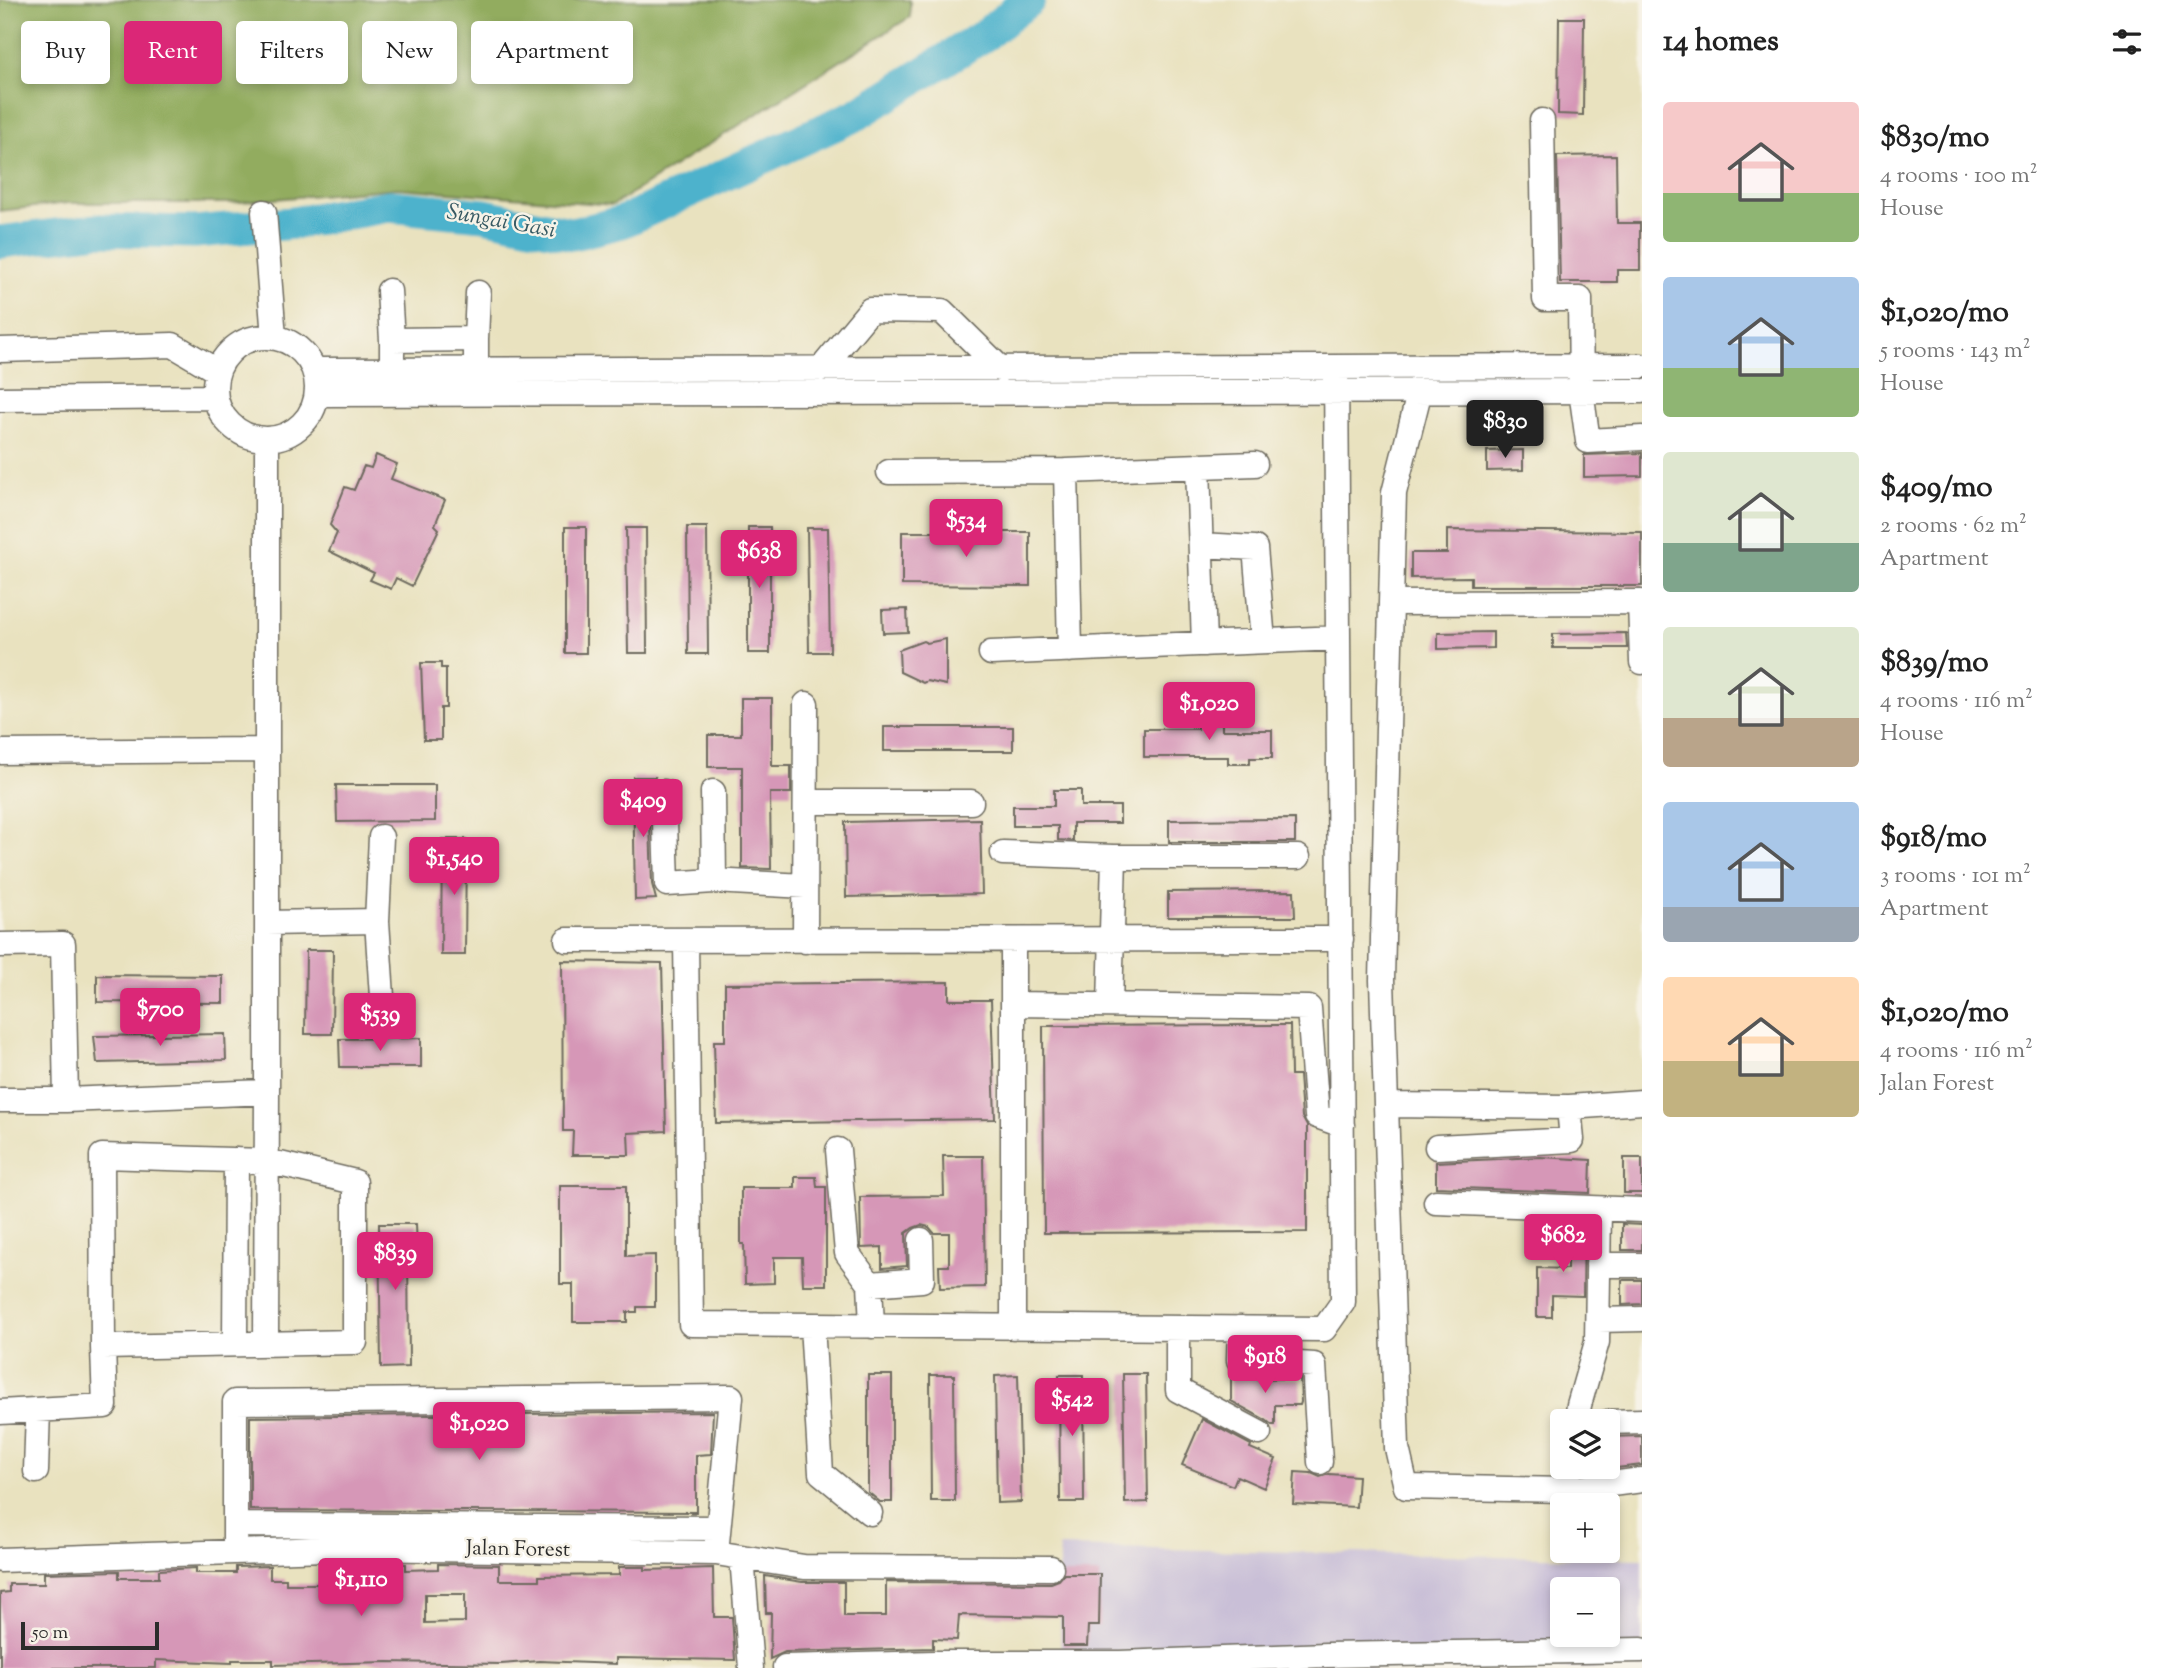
<!DOCTYPE html>
<html lang="en">
<head>
<meta charset="utf-8">
<style>
	body { margin:0; font-family:"Sorts Mill Goudy",serif; background:#f6f6f6; color:#222; height:100vh; display:flex; flex-direction:column; font-size:26px; white-space:nowrap }
	* { box-sizing:border-box; margin:0 }
	p { font-size:23px; color:#767676 }
	.icon { flex:none; width:38px; height:38px; fill:none; stroke:currentColor; stroke-width:2; stroke-linecap:round; stroke-linejoin:round }
	.map { position:relative; flex:1; overflow:hidden }
	.details { display:flex; flex-direction:column; background:#fff; width:525px }
	.details>* { flex:none }
	.banner { position:absolute; left:21px; top:21px; width:665px; height:63px; display:flex; gap:14px }
	.buttons { position:absolute; left:1550px; top:1409px; display:grid; gap:14px }
	.buttons a { display:grid; place-items:center; width:70px; height:70px; border-radius:7px; background:#fff; box-shadow:0 4px 10px #0003; font-size:35px }
	.scale { position:absolute; left:21px; bottom:18px; width:138px; box-sizing:border-box; padding-left:7px; border:4px solid #2b2b2b; border-top:0; font-size:19px; line-height:24px; white-space:nowrap; color:#2b2b2b; -webkit-text-stroke:5px #f7f3e8; paint-order:stroke }
	.price { position:absolute; translate:-50% -60px; padding:0 16px; border-radius:7px; background:#db2777; color:#fff; font-size:23px; line-height:46px; filter:drop-shadow(0 2px 4px #0008) }
	.price::after { content:''; position:absolute; left:50%; top:42px; width:21px; height:16px; margin-left:-10px; background:inherit; clip-path:polygon(0 0,100% 0,50% 100%) }
	.price.current { background:#222; color:#fff }
	ul { padding:0; list-style:none }
	li { display:flex; align-items:center; gap:21px; height:175px; padding:0 21px }
	li span { display:grid; place-items:center; flex:none; width:196px; height:140px; border-radius:7px; color:#555 }
	li>.icon { margin-inline-start:auto }
	span .icon { width:84px; height:84px; fill:#fffc; stroke-width:1 }
	li b { font-size:30px }
	h2 { display:flex; justify-content:space-between; align-items:center; height:84px; padding:0 21px; font-size:30px }
	.tag { padding:0 24px; border-radius:7px; background:#fff; box-shadow:0 4px 10px #0003; font-size:24px; line-height:63px }
	.tag.current { background:#db2777; color:#fff }
	main { display:flex; flex:1; min-height:0 }
	.map>svg:first-child { display:block }
	.industrial { fill:#c9bfd7; fill-rule:evenodd }
	.forest { fill:#92ac5e; stroke:#5e6c44; stroke-width:2 }
	.lines { fill:none; stroke-linecap:round; stroke-linejoin:round }
	.river { stroke:#4db2cc; stroke-width:33 }
	.building { fill:#d697b7; fill-rule:evenodd }
	.minor-casing { stroke:#6e6b5f; stroke-width:27 }
	.minor { stroke:#fff; stroke-width:24 }
	.labels { text-anchor:middle; dominant-baseline:central; stroke-width:5; stroke-linejoin:round; paint-order:stroke }
	.street-label { font-size:21px; fill:#2b2b2b; stroke:#f7f3e8 }
	.water-label { font-size:23px; font-style:italic; fill:#375a63; stroke:#f7f3e8 }
</style>
</head>
<body>
<main>
<div class="map">
<svg width="1642" height="1668" viewBox="0 0 1642 1668">
	<rect width="100%" height="100%" fill="#f7f3e8"/>
	<filter id="ink" filterUnits="userSpaceOnUse"><feTurbulence type="fractalNoise" baseFrequency=".0143" numOctaves="2"/><feDisplacementMap in="SourceGraphic" scale="14" xChannelSelector="R" yChannelSelector="G"/><feConvolveMatrix kernelMatrix="1 2 1 2 8 2 1 2 1" color-interpolation-filters="sRGB"/></filter>
	<filter id="wash" filterUnits="userSpaceOnUse"><feTurbulence type="fractalNoise" baseFrequency=".00686" numOctaves="4" result="noise"/><feDisplacementMap in="SourceGraphic" scale="28" xChannelSelector="R" yChannelSelector="G"/><feGaussianBlur stdDeviation="1.57" result="paint"/><feColorMatrix in="noise" values="0 0 0 0 0 0 0 0 0 0 0 0 0 0 0 0 0 1.4 0 .05"/><feComposite in="paint" operator="in"/></filter>
	<g filter="url(#wash)">
		<rect width="100%" height="100%" fill="#e9e2bf"/>
		<path class="industrial" d="M1059,1547L1642,1559V1668H1061ZM1563,1589H1608V1634H1563Z"/>
		<path class="forest" d="M0,0H910V17L613,205L398,188L229,203H68L0,211Z"/>
		<g class="lines">
			<path class="river" d="M0,242L98,230L195,232L293,223L389,206L484,215L573,234L622,222L856,115L985,35L1029,0"/>
		</g>
		<g id="blocks">
			<path class="building" d="M1559,18H1584L1583,115L1558,114Z
				M1616,155L1617,223H1640V270H1617V282H1560L1557,156Z
				M1523,450V470L1487,471V451Z
				M1642,453V476L1584,477V455Z
				M376,455L397,464L391,479L445,500L435,525L439,529L412,586L396,578L391,589L370,580L374,573L329,551L337,533L330,525L345,487L354,490L364,466L371,468Z
				M565,527H586V653H565Z
				M687,527H707L708,654H688Z
				M748,527H770V653H748Z
				M626,528H646L647,653H628Z
				M807,528H828L830,652H809Z
				M1447,530L1642,532V586H1471V577L1411,578V553H1447Z
				M902,532H1030V586L902,585Z
				M907,609L908,632L883,633L882,610Z
				M1493,632V648L1438,649V633Z
				M1626,633L1627,648H1553V634Z
				M946,639V685L927,681L923,683L900,672L899,650L923,641L927,643Z
				M421,663H441V668H446V708H441V740H424Z
				M741,698H772V766H791V793H770L771,869L742,868V767H708V735H741Z
				M1198,717H1222V730H1272V758H1250V764H1228V757H1144V729H1198Z
				M884,727H1013V751H884Z
				M633,777H655L649,792L652,884L656,899L635,900Z
				M336,785H435V821L337,822Z
				M1054,790H1081V806H1120V823H1073V841L1058,840V826H1013V806H1054Z
				M980,819L982,894L846,897L845,822Z
				M1295,819V842H1169V820Z
				M442,839H466L465,955H441Z
				M1294,891L1295,917H1168V892Z
				M306,950H333L332,1034H305Z
				M562,961L662,963L666,1131L628,1133L629,1155H572L573,1131H563Z
				M97,975L223,976V1003L97,1002Z
				M949,982V1000H991L995,1119L716,1123L714,1041H725V984Z
				M1290,1025L1291,1075H1299L1302,1117L1307,1126V1232L1044,1233L1043,1026Z
				M225,1034L226,1060L97,1063L94,1036Z
				M421,1038V1067H340L339,1039Z
				M943,1156H983L985,1287L940,1288L939,1266H949V1233H934L929,1227L921,1225L913,1228L906,1233L907,1266L882,1268V1247L861,1248L860,1197L944,1196Z
				M1541,1157L1591,1160L1590,1193L1436,1187V1162Z
				M1624,1158H1642V1193H1624Z
				M795,1177H816L817,1187H826V1285H803L802,1257H774V1283L745,1284L744,1244H741V1188H795Z
				M560,1186H626V1256L655,1255V1307H637V1312H627V1322H573V1284H560Z
				M1568,1222L1584,1223L1583,1296L1552,1295V1317H1537V1268L1567,1269Z
				M379,1224H416L417,1250H408L409,1367L381,1368Z
				M1622,1224L1642,1225V1250H1622Z
				M1622,1280H1642V1304L1622,1305Z
				M1123,1374H1146L1148,1502L1125,1503Z
				M868,1375H892V1502H880L868,1492Z
				M930,1375H954L955,1501H931Z
				M1018,1375L1021,1502L997,1503L995,1376Z
				M1059,1375H1083L1084,1502H1060Z
				M1231,1378L1300,1379L1301,1402L1300,1405H1275V1425H1272L1266,1420L1231,1401Z
				M713,1412L711,1454L696,1455V1512L250,1510V1417Z
				M1202,1419L1251,1445L1250,1448L1276,1459L1264,1488L1237,1476L1233,1486L1182,1465Z
				M1642,1436V1465L1608,1469V1437Z
				M1295,1472L1311,1473L1320,1477L1329,1474L1358,1476L1356,1507L1293,1504Z
				M387,1564H406V1570L438,1569V1564L499,1565V1580H539V1576L619,1575V1567H645V1570L713,1568L714,1617H732L735,1660L616,1658V1664L539,1661L501,1664L387,1662L273,1665V1660H232V1663L156,1660V1668H0V1593L9,1592V1584H44V1573L119,1571V1578H159V1570L196,1568V1573H236V1567L270,1566V1579H286V1584H330V1582H352V1567L387,1566ZM425,1594H465V1622L425,1623Z
				M1064,1574H1100L1099,1626H1088L1087,1646H1063V1617L959,1615L957,1640L933,1639V1648L785,1652L770,1659L771,1613H766L765,1576L802,1582H844V1616H886V1582L1051,1583L1059,1580Z"/>
		</g>
	</g>
	<g filter="url(#ink)">
		<use href="#blocks" fill-opacity="0" stroke="#6e6b5f" stroke-width="2"/>
		<g class="lines">
			<g class="minor-casing">
				<path id="minor" d="M1542,121L1545,299H1580L1581,391L1588,441L1642,438
					M264,212L274,337
					M389,291L392,340
					M215 388a51 51 0 1 1 102 0a51 51 0 1 1-102 0Z
					M476,339L478,293
					M0,350L173,345L217,371
					M821,369L870,310L942,311L1001,369
					M315,370L1642,366
					M392,370V340L476,339V370
					M1423,378L1394,493L1391,603L1382,980L1397,1448L1406,1487L1566,1490L1570,1466
					M318,394L1642,391
					M0,399L215,397
					M1198,466L1204,644
					M1066,471L1255,464
					M889,472L1066,471L1070,650
					M1201,545L1255,548L1263,641
					M1640,602L1642,662
					M1391,603L1642,602
					M991,653L1338,638
					M0,752L267,750
					M664,792L667,884L714,881
					M713,792L714,881L805,886
					M806,802H971
					M1003,853L1114,857L1110,1005
					M1114,857H1298
					M377,921L383,1012
					M267,923L377,921L381,837
					M567,940L1341,939
					M1013,940V1327
					M686,941L691,1324L1324,1329L1343,1302L1336,368
					M805,941L806,704
					M0,945L63,944L66,1100
					M1013,1004L1309,1008L1317,1116L1342,1125
					M0,1100H66L267,1092V439
					M1386,1105L1569,1107L1642,1102
					M1437,1147L1572,1140L1569,1107
					M838,1150L847,1253L870,1284L872,1326
					M102,1156L267,1161L355,1182V1342L103,1347Z
					M1436,1202L1642,1210
					M1598,1265H1642
					M870,1284L922,1280L921,1240
					M1598,1320L1642,1319
					M812,1325L821,1473L870,1513
					M1178,1328V1390L1259,1433
					M1240,1328L1239,1360L1314,1365L1320,1462
					M266,1342L267,1092
					M235,1343L236,1160
					M0,1412L105,1406L103,1347
					M1577,1421L1579,1405L1597,1342L1599,1209
					M1608,1422L1642,1421
					M36,1471L38,1410
					M1566,1490L1642,1480
					M236,1525L718,1528
					M235,1552V1402L731,1397L716,1553
					M742,1557L751,1668
					M0,1560L354,1548L716,1553L804,1567L1051,1568
					M785,1667L933,1663H1120L1326,1655L1642,1650"/>
			</g>
			<use href="#minor" class="minor"/>
		</g>
	</g>
	<g class="labels">
		<g class="street-label">
			<text transform="translate(518 1550) rotate(1)">Jalan Forest</text>
		</g>
		<g class="water-label">
			<text transform="translate(501 222) rotate(10)">Sungai Gasi</text>
		</g>
	</g>
</svg>
<div class="buttons">
<a><svg class="icon" aria-label="layers" viewBox="0 0 24 24"><path d="M12 4l9 5-9 5-9-5zM3 14l9 5 9-5"/></svg></a>
<a>+</a>
<a>−</a>
</div>
<div class="scale">50 m</div>
<b class="price current" style="left:1505px;top:460px">$830</b>
<b class="price" style="left:966px;top:559px">$534</b>
<b class="price" style="left:759px;top:590px">$638</b>
<b class="price" style="left:1209px;top:742px">$1,020</b>
<b class="price" style="left:643px;top:839px">$409</b>
<b class="price" style="left:454px;top:897px">$1,540</b>
<b class="price" style="left:160px;top:1048px">$700</b>
<b class="price" style="left:380px;top:1053px">$539</b>
<b class="price" style="left:1563px;top:1274px">$682</b>
<b class="price" style="left:395px;top:1292px">$839</b>
<b class="price" style="left:1265px;top:1395px">$918</b>
<b class="price" style="left:1072px;top:1438px">$542</b>
<b class="price" style="left:479px;top:1462px">$1,020</b>
<b class="price" style="left:361px;top:1618px">$1,110</b>
<div class="banner">
<a class="tag">Buy</a>
<a class="tag current">Rent</a>
<a class="tag">Filters</a>
<a class="tag">New</a>
<a class="tag">Apartment</a>
</div>
</div>
<section class="details">
<h2>14 homes<svg class="icon" aria-label="filters" viewBox="0 0 24 24"><path d="M4 7h16M4 17h16"/><circle cx="9" cy="7" r="2"/><circle cx="15" cy="17" r="2"/></svg></h2>
<ul>
<li><span style="background:linear-gradient(#f6c9c9 65%,#8fb573 0)"><svg class="icon" aria-label="home" viewBox="0 0 24 24"><path d="M3 11l9-7 9 7M6 9v11h12V9"/></svg></span><div><b>$830/mo</b><p>4 rooms · 100 m²</p><p>House</p></div></li>
<li><span style="background:linear-gradient(#a9c7e8 65%,#8fb573 0)"><svg class="icon" aria-label="home" viewBox="0 0 24 24"><path d="M3 11l9-7 9 7M6 9v11h12V9"/></svg></span><div><b>$1,020/mo</b><p>5 rooms · 143 m²</p><p>House</p></div></li>
<li><span style="background:linear-gradient(#dfe7d0 65%,#7fa58c 0)"><svg class="icon" aria-label="home" viewBox="0 0 24 24"><path d="M3 11l9-7 9 7M6 9v11h12V9"/></svg></span><div><b>$409/mo</b><p>2 rooms · 62 m²</p><p>Apartment</p></div></li>
<li><span style="background:linear-gradient(#dfe7d0 65%,#b9a48a 0)"><svg class="icon" aria-label="home" viewBox="0 0 24 24"><path d="M3 11l9-7 9 7M6 9v11h12V9"/></svg></span><div><b>$839/mo</b><p>4 rooms · 116 m²</p><p>House</p></div></li>
<li><span style="background:linear-gradient(#a9c7e8 75%,#9aa5b1 0)"><svg class="icon" aria-label="home" viewBox="0 0 24 24"><path d="M3 11l9-7 9 7M6 9v11h12V9"/></svg></span><div><b>$918/mo</b><p>3 rooms · 101 m²</p><p>Apartment</p></div></li>
<li><span style="background:linear-gradient(#ffd9b3 60%,#c2b280 0)"><svg class="icon" aria-label="home" viewBox="0 0 24 24"><path d="M3 11l9-7 9 7M6 9v11h12V9"/></svg></span><div><b>$1,020/mo</b><p>4 rooms · 116 m²</p><p>Jalan Forest</p></div></li>
</ul>
</section>
</main>
</body>
</html>
